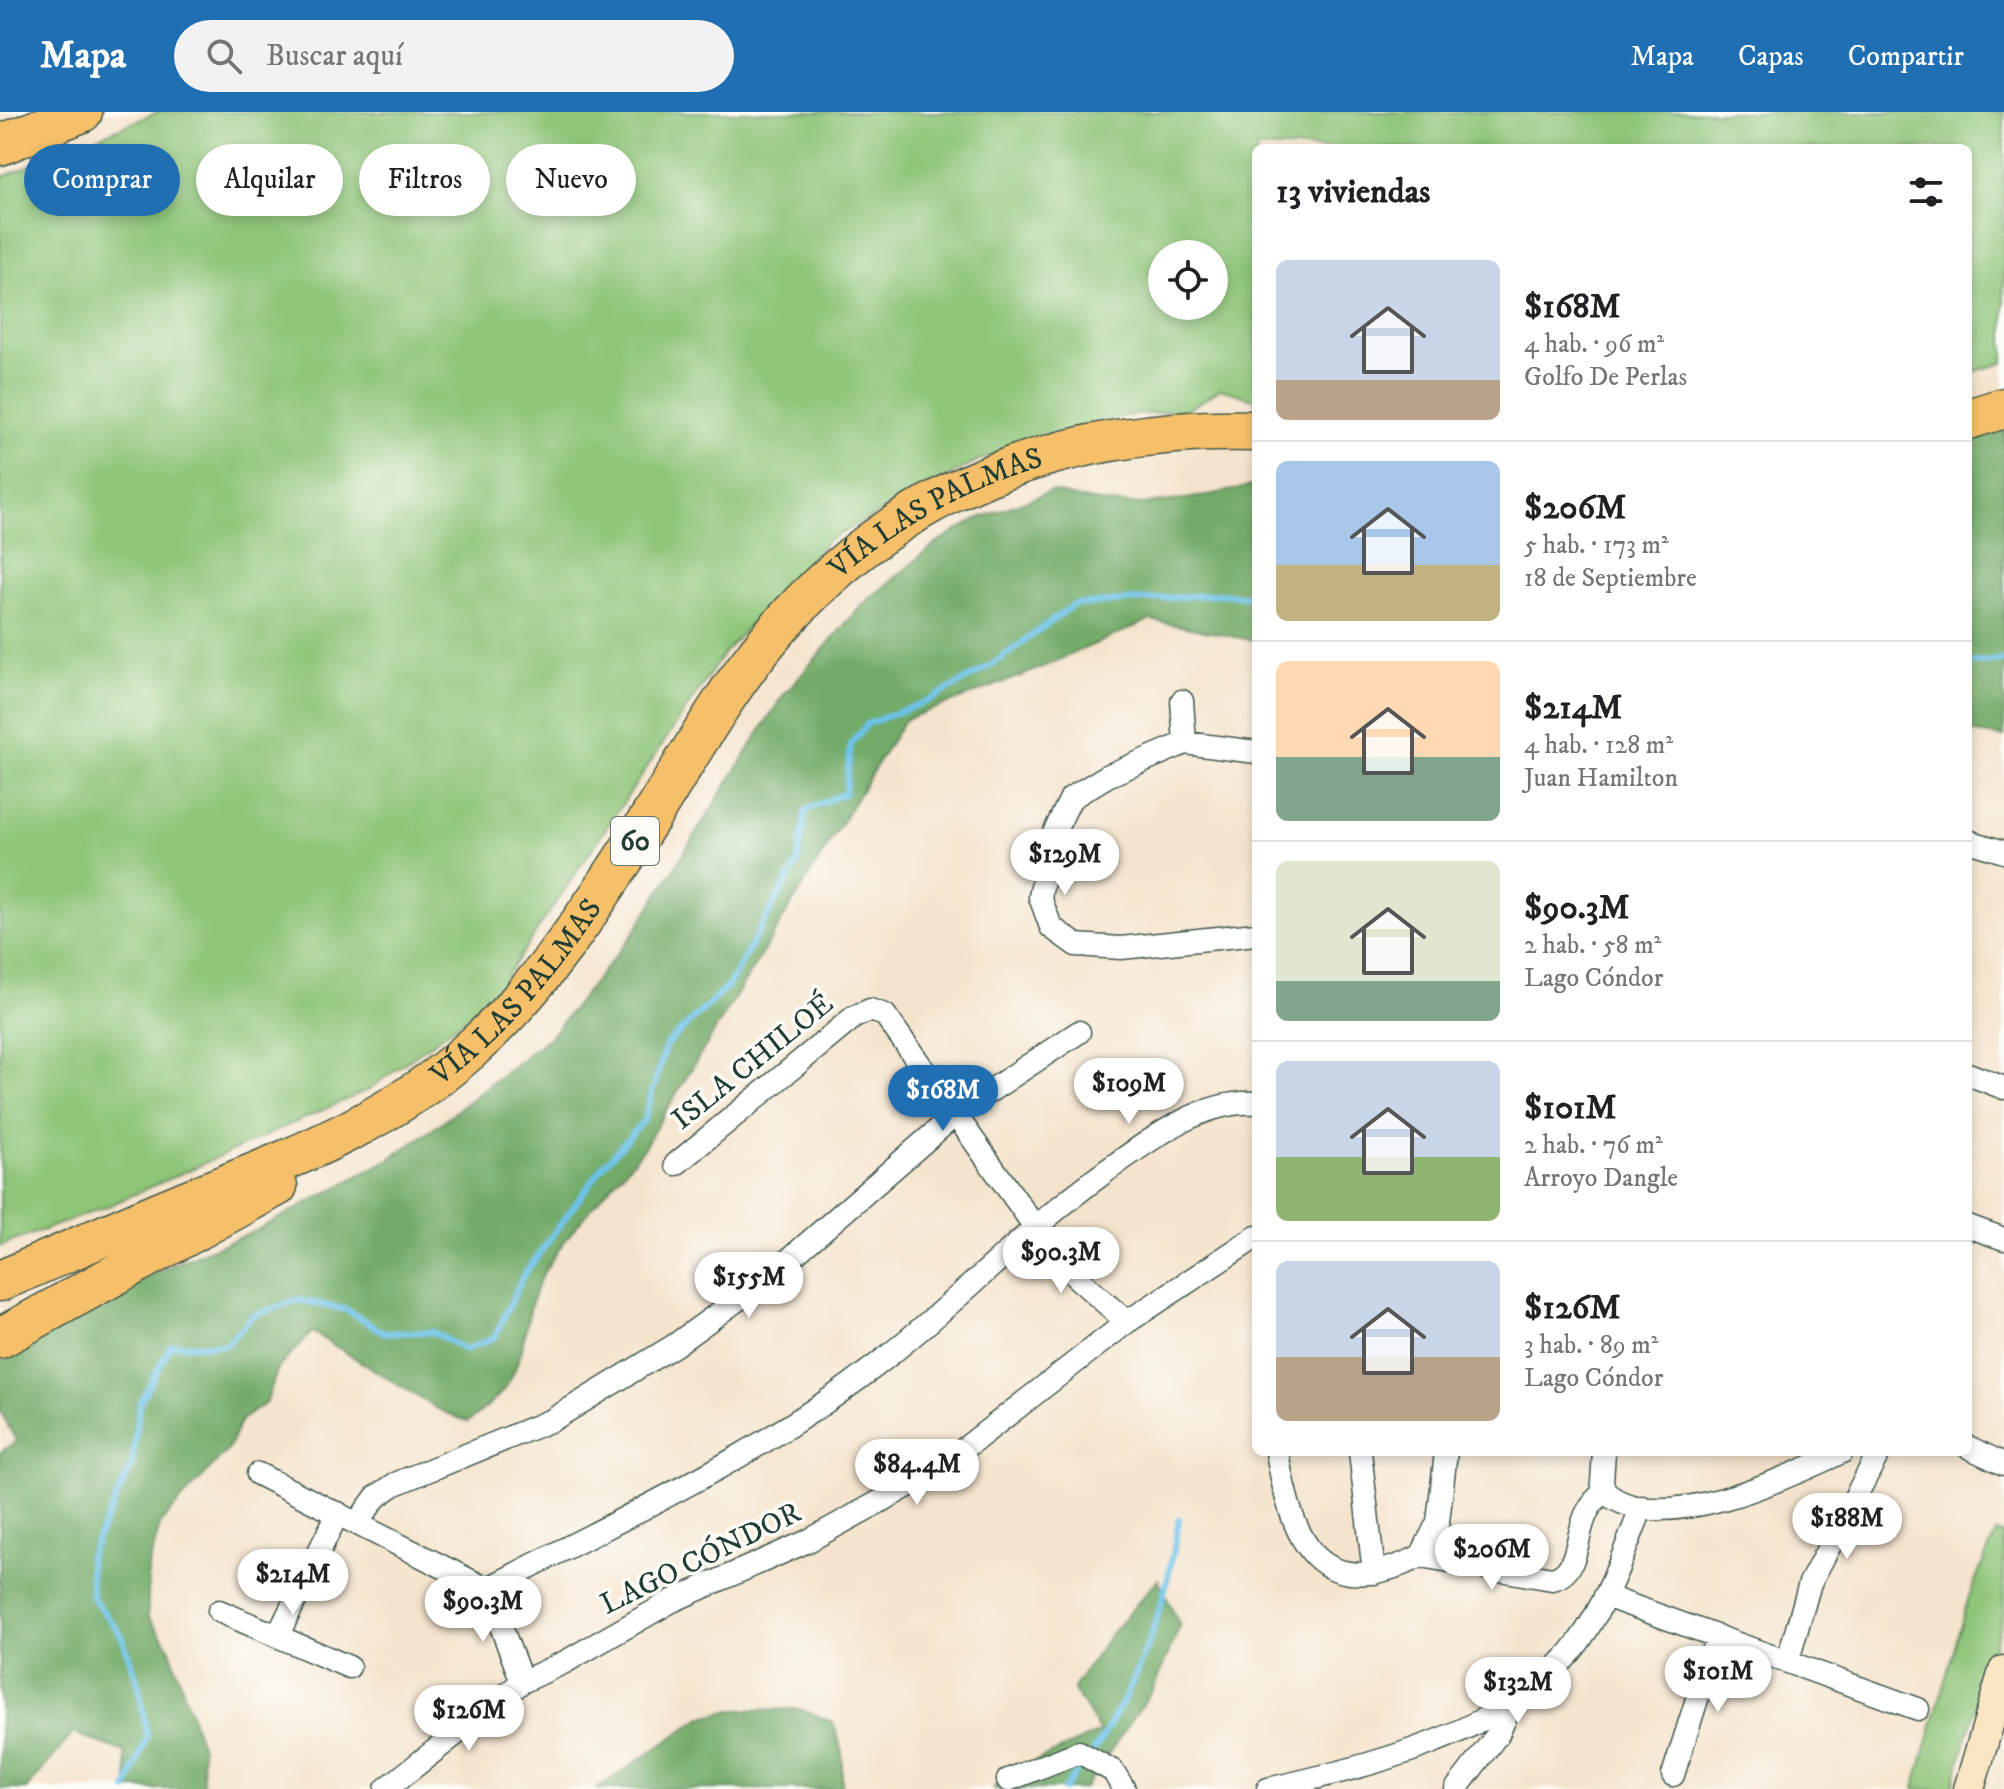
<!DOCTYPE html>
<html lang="es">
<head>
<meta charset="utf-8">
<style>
	body { margin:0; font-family:"IM FELL DW Pica",serif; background:#f2f2f2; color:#202124; height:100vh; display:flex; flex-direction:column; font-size:30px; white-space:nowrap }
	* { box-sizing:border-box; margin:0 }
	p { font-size:26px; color:#757577 }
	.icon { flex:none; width:44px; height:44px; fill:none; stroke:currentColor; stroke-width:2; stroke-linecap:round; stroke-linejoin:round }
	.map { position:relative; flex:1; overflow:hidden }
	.details { position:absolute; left:1252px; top:32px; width:720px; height:1312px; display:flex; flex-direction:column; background:#fff; border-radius:12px; box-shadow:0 4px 12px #0003 }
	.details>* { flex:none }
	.hud { position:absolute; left:24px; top:32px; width:760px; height:72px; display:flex; gap:16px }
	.tools { position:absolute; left:1148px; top:128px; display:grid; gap:16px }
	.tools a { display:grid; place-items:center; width:80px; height:80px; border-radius:50%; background:#fff; box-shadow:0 4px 12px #0003; font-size:40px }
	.price { position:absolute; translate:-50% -68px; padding:0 18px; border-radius:28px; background:#fff; color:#222; font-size:26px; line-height:52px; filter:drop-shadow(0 2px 4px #0008) }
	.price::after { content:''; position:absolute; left:50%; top:48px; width:24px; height:18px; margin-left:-12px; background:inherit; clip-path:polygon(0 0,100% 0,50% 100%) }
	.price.current { background:#1f6fb2; color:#fff }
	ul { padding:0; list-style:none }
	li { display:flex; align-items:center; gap:24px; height:200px; padding:0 24px }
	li+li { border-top:2px solid #e0e0e0 }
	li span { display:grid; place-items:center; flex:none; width:224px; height:160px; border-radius:12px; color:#555 }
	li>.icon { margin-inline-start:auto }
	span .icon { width:96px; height:96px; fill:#fffc; stroke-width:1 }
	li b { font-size:34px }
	h2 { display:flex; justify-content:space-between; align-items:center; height:96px; padding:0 24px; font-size:34px }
	.chip { padding:0 28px; border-radius:36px; background:#fff; box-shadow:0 4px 12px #0003; font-size:28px; line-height:72px }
	.chip.current { background:#1f6fb2; color:#fff }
	header { display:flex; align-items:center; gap:48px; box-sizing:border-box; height:112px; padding:0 40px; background:#1f6fb2; color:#fff }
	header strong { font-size:38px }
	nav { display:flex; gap:44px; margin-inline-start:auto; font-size:28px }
	.search { width:560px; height:72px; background:#f2f2f2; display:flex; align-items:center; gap:20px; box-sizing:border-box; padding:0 28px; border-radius:44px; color:#757577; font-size:30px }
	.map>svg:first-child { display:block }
	.green { fill:#8ec578; stroke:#568156; stroke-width:2; fill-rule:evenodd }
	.forest { fill:#72aa68; stroke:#48744e; stroke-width:2 }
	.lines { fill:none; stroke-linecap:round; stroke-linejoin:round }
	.stream { stroke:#6dc3ea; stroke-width:6 }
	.street-casing { stroke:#3f564b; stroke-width:25 }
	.secondary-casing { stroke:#3f564b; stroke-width:33 }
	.highway-casing { stroke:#3f564b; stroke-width:43 }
	.street { stroke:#fff; stroke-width:22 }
	.secondary { stroke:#fbe6c4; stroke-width:30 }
	.highway { stroke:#f6c06b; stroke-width:40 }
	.labels { text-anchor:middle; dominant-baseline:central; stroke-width:7; stroke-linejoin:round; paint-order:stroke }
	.shield { fill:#fdfcf7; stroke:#62766e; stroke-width:2 }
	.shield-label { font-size:28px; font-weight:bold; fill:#1f3d34 }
	.street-label { font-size:30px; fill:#1f3d34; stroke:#fdfcf7 }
</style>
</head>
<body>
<header>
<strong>Mapa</strong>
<div class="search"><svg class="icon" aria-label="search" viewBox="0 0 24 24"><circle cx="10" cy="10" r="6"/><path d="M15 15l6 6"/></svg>Buscar aquí</div>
<nav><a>Mapa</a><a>Capas</a><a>Compartir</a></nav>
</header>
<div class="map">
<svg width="2004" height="1677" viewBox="0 0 2004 1677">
	<rect width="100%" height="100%" fill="#fdfcf7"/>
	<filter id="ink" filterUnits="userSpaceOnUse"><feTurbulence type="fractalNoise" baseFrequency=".0125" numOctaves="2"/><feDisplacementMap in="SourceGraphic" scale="16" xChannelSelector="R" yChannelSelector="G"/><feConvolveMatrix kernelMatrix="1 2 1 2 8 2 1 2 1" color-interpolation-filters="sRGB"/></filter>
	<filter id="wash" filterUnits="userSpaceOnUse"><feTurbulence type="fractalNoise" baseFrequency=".006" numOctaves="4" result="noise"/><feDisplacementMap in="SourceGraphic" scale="32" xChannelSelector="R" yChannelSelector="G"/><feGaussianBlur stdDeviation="1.8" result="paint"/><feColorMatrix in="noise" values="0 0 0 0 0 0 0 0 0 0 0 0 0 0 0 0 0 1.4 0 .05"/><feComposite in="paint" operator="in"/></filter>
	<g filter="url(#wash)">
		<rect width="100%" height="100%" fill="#f5e4cd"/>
		<path class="green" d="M158,0H2004V251L1968,261V36H1256V288L1221,277L1187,298L1123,304L979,348L828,428L724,541L490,888L368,978L108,1094L0,1134V66ZM1162,142H1214V194H1162Z
			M1996,1420L2004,1423V1499L1952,1677H1914L1969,1484Z"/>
		<path class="forest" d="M2004,310V625L1968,620V320Z
			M1256,373V529L1150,508L1026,562L904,608L641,1040C608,1079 570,1116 544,1160C522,1196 529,1249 501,1281C491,1292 479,1301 468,1310L438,1297L312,1220L278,1256L266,1291L241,1308L228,1338L161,1410L148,1456V1505L169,1534L202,1637L203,1677H129L125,1640L73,1621L27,1677H0V1340L17,1330L0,1299V1250L163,1157L257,1118L388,1048L437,1014L551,924L633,822L781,586L862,493L934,433L975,408L1052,379C1123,404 1185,388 1256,373Z
			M1158,1467L1180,1514L1153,1577L1084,1677H993L1002,1664L1100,1620L1073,1576L1110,1523Z
			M799,1597L833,1610L842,1638V1677H597L702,1605L733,1598Z"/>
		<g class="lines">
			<path class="stream" d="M1968,551L2004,548
				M1094,1638C1141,1569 1167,1488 1179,1407
				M127,1677L147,1624L139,1575L122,1524L92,1485L89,1444L132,1353L140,1290L171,1233H226L253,1203L300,1188L347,1198L385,1221L433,1220L465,1238L495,1225L523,1164L603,1054L644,1008L666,933L729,873L798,749L806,698L845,681L851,632L867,612L930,588L992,553L1073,493L1220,482L1256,485
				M1064,1677L1079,1656"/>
		</g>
	</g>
	<g filter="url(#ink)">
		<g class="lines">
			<g class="street-casing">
				<path id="street" d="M1182,589L1185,631
					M1256,640L1185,631L1107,664L1071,686L1052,725L1040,785L1051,815L1076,833L1121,836L1256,822
					M1968,729L2004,740
					M1968,962L2004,976
					M676,1052L854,905L870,898L885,903L1035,1115L1076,1165L1127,1210
					M1968,1114L2004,1127
					M1968,1335L2004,1352
					M1277,1340C1292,1431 1319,1494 1421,1444L1438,1410L1446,1340
					M1360,1340L1374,1461
					M1604,1340L1602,1370L1605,1380
					M258,1362L487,1477
					M357,1411L376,1385L395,1372L552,1308L675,1233L769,1165L957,1001L1079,920
					M1421,1444L1552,1467C1588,1459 1568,1403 1605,1380C1657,1427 1789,1365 1842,1340
					M487,1477C618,1408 756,1346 874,1255C954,1194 1023,1119 1105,1060C1148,1029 1200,988 1256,991
					M487,1477L522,1570
					M1605,1484L1918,1597
					M219,1499L349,1555
					M278,1523L338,1401
					M1788,1548L1810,1471L1879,1340
					M1673,1663L1717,1524
					M1008,1668L1079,1640L1113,1659L1124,1677
					M386,1677L522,1570L565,1550L672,1489L808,1429L937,1358L1127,1210L1256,1125
					M1268,1677C1370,1654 1496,1624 1569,1542C1604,1502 1622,1444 1642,1395
					M1456,1677L1498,1622L1513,1589"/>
			</g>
			<g class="secondary-casing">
				<path id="secondary" d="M1969,1677L2004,1559"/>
			</g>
			<g class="highway-casing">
				<g id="highway">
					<path d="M0,33L82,0"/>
					<path d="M1968,307L2004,296"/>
					<path id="s1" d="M0,1169C59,1144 117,1117 176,1093C280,1050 384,1015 470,938C544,873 597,788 650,706C688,646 724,581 769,527C896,375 1062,314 1256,319"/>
					<path d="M0,1226L277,1074"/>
				</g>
			</g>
			<use href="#street" class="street"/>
			<use href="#secondary" class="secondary"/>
			<use href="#highway" class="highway"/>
		</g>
	</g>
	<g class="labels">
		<rect class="shield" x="611" y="705" width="48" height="48" rx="6"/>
		<g class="shield-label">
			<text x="635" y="729">60</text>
		</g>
		<g class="street-label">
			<text stroke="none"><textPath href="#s1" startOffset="1248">VÍA LAS PALMAS</textPath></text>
			<text stroke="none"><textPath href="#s1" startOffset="600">VÍA LAS PALMAS</textPath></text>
			<text transform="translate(753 950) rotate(-39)">ISLA CHILOÉ</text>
			<text transform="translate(701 1447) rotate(-26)">LAGO CÓNDOR</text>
		</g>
	</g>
</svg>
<div class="tools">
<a><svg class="icon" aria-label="locate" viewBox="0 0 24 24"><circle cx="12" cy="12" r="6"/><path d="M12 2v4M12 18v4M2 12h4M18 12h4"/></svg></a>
</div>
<b class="price" style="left:1065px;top:785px">$129M</b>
<b class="price" style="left:1129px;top:1014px">$109M</b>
<b class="price current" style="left:943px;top:1021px">$168M</b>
<b class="price" style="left:1061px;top:1183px">$90.3M</b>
<b class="price" style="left:749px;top:1208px">$155M</b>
<b class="price" style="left:917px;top:1395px">$84.4M</b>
<b class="price" style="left:1847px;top:1449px">$188M</b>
<b class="price" style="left:1492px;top:1480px">$206M</b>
<b class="price" style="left:293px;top:1505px">$214M</b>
<b class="price" style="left:483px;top:1532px">$90.3M</b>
<b class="price" style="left:1718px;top:1602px">$101M</b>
<b class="price" style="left:1518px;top:1613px">$132M</b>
<b class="price" style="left:469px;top:1641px">$126M</b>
<div class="hud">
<a class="chip current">Comprar</a>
<a class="chip">Alquilar</a>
<a class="chip">Filtros</a>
<a class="chip">Nuevo</a>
</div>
<section class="details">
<h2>13 viviendas<svg class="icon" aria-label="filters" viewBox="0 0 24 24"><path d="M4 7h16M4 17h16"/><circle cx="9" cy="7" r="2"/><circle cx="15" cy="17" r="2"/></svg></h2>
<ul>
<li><span style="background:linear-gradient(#c9d6e8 75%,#b9a48a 0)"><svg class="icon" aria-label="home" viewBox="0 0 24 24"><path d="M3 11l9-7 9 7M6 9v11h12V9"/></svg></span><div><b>$168M</b><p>4 hab. · 96 m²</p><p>Golfo De Perlas</p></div></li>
<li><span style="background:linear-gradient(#a9c7e8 65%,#c2b280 0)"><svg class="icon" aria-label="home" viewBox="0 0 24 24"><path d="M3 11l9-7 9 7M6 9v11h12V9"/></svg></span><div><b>$206M</b><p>5 hab. · 173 m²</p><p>18 de Septiembre</p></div></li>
<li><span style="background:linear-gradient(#ffd9b3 60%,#7fa58c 0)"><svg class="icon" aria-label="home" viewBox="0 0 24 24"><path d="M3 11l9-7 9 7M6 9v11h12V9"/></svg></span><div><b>$214M</b><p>4 hab. · 128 m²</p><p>Juan Hamilton</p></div></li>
<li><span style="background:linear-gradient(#dfe7d0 75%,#7fa58c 0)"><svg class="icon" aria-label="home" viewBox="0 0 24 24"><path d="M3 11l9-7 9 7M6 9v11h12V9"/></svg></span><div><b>$90.3M</b><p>2 hab. · 58 m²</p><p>Lago Cóndor</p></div></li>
<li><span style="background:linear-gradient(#c9d6e8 60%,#8fb573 0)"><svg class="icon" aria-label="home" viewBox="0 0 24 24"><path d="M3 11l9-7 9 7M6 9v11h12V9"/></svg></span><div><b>$101M</b><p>2 hab. · 76 m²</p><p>Arroyo Dangle</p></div></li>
<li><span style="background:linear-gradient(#c9d6e8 60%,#b9a48a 0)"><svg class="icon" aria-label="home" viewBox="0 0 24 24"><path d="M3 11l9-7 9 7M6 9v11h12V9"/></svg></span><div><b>$126M</b><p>3 hab. · 89 m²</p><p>Lago Cóndor</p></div></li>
</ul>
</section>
</div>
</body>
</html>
